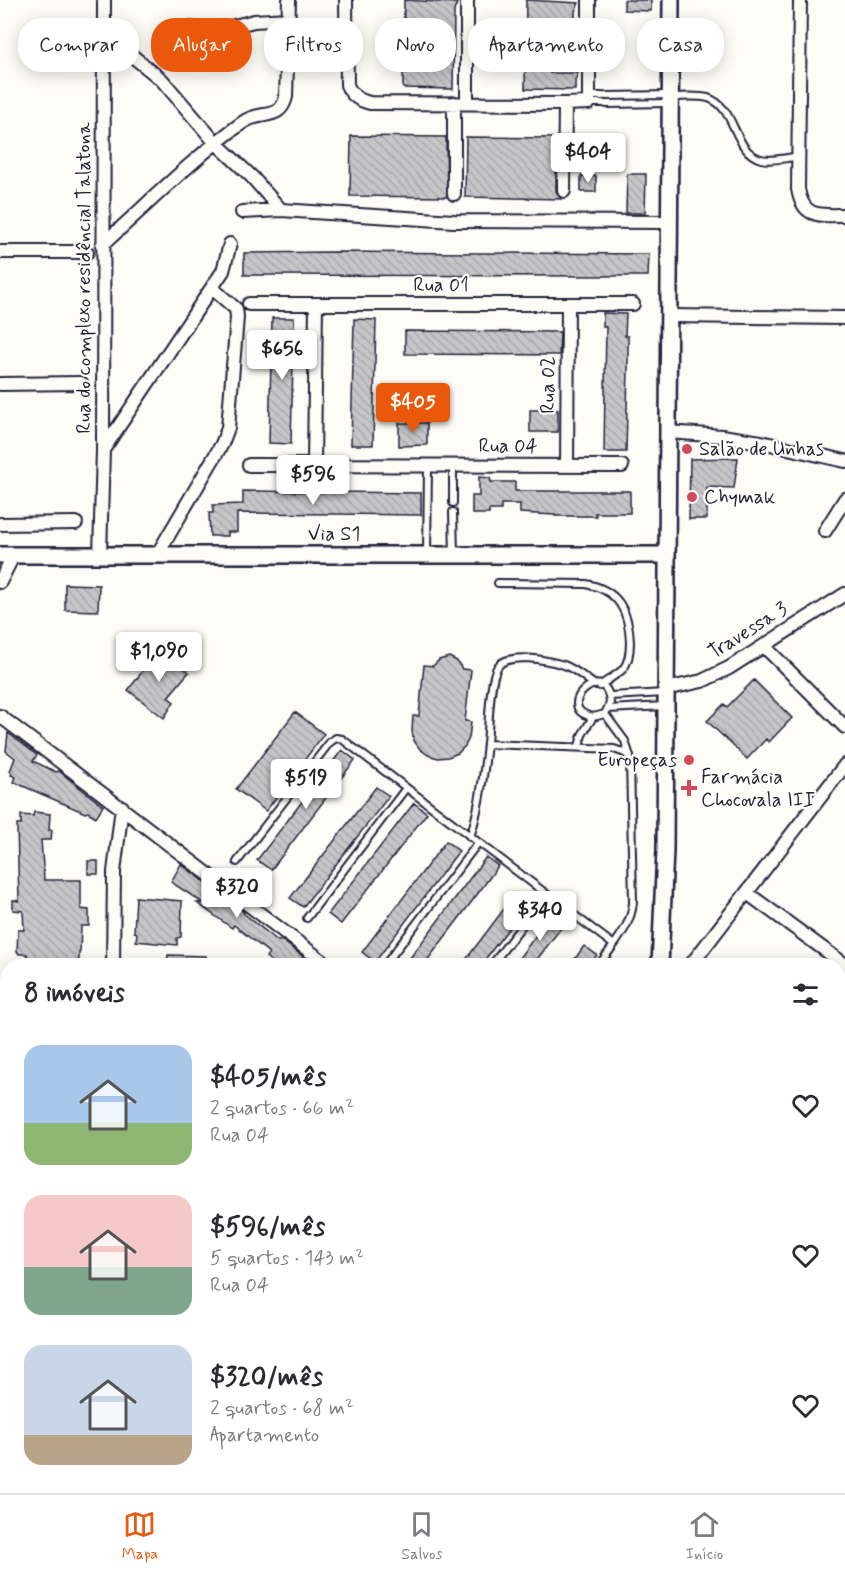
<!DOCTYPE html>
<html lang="pt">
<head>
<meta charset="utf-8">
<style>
	body { margin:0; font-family:Mynerve,sans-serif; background:#f2f2f3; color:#2b2b33; height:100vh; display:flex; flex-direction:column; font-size:22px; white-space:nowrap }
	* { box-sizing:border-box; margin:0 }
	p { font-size:20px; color:#7c7c81 }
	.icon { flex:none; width:33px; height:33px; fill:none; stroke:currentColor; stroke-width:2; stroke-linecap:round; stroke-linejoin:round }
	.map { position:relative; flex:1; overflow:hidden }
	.details { position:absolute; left:0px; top:958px; width:846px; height:536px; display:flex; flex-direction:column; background:#fff; border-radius:24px 24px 0 0; box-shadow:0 3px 15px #0003 }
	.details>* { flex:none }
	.top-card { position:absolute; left:18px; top:18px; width:810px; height:54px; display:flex; gap:12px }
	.price { position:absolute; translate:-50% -51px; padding:0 14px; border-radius:6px; background:#fff; color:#222; font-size:20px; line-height:39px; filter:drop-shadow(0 2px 3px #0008) }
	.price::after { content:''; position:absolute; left:50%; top:36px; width:18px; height:14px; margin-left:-9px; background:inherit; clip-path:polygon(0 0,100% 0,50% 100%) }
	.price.on { background:#ea580c; color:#fff }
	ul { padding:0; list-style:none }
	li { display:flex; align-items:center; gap:18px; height:150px; padding:0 24px }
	li span { display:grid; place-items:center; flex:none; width:168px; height:120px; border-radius:18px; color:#555 }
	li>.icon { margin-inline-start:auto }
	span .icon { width:72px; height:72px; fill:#fffc; stroke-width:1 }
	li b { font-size:26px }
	h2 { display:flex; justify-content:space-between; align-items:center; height:72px; padding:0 24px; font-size:26px }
	.tag { padding:0 21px; border-radius:24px; background:#fff; box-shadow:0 3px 15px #0003; font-size:21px; line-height:54px }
	.tag.on { background:#ea580c; color:#fff }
	.tab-bar { display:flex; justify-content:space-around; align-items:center; height:84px; border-top:2px solid #e1e1e2; background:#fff; font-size:16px; color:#7c7c81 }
	.tab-bar a { display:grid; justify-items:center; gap:3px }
	.tab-bar .on { color:#ea580c }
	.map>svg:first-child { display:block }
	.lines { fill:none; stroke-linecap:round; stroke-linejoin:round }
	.stream { stroke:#787885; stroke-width:4 }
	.building { fill:url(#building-back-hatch); stroke:#22223b; stroke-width:1.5 }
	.service-casing { stroke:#22223b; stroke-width:10 }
	.minor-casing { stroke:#22223b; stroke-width:16 }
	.tertiary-casing { stroke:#22223b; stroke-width:20 }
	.service { stroke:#fdfcf7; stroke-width:6 }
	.minor { stroke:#fdfcf7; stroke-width:12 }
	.tertiary { stroke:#fdfcf7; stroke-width:15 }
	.poi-dot { fill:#d1495b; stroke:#fdfcf7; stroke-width:2 }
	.labels { text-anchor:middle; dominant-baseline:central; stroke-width:4.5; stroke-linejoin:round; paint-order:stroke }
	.street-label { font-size:20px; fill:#22223b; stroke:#fdfcf7 }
	.poi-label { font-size:20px; fill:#22223b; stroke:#fdfcf7; text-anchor:start }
</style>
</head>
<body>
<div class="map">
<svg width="845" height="1493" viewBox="0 0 845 1493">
	<defs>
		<pattern id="building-back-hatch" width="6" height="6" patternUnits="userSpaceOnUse" patternTransform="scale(1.5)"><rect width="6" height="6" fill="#c6c6c8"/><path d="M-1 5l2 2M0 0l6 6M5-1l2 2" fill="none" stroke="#aaaaad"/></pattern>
	</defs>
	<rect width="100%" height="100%" fill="#fdfcf7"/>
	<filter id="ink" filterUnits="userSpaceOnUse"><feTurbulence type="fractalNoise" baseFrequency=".0167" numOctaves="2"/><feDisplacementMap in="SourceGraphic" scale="12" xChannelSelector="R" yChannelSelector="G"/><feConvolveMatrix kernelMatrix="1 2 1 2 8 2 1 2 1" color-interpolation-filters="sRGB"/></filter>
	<g filter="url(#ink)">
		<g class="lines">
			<path class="stream" d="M838,1168L845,1161
				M469,1493L474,1486"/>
		</g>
		<path class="building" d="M404,0L457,3L454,11L453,89L403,88Z
			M526,0L579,3L575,11V20L541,19V21L540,67L550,68V73H578L575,81V90L525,89Z
			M624,0H651V11L624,10Z
			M351,136L446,137L447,197L350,196Z
			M466,137L556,138V191L561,199L465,197Z
			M627,174H646L645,213H626Z
			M581,176H596V192H581Z
			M331,252L649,254L648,276L244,275V253Z
			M603,313L626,314L625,336H628V369L626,452H604L606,327H603Z
			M272,318H294L291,444L269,443Z
			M354,319L376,320L373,445H351Z
			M405,331L560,332L559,355L405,354Z
			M530,410H558V432H530Z
			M399,423H427V445L399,446Z
			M738,458L734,488L707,487V519H689L690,459Z
			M479,477L490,478L491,482H515V491H630V513H595L596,516H555V515L520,513V504H501V510H489V514H472V496H479Z
			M243,491L421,493V515L237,513V532H228V536H210L209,513H213V505L243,504Z
			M65,584L99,585L98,611L65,610Z
			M161,651L164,654L166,652L189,672L168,697L174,702L164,718L128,690L152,659L154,660Z
			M449,657L457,661L462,669L471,670L465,721L471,722L469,738L465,746L458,753L448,757L438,758L428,755L420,749L414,741L412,731L413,716H419L424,665L433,666L439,660Z
			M754,680L792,718L769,742L766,739L747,759L707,721L724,704L727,707Z
			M295,712L324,734L266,811L236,789Z
			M8,733L37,755L33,761L56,772L59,771L103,806L96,817L88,812L85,813L14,782L16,777L11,775L12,773L10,771L15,758L6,751Z
			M342,750L355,760L271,870L257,860Z
			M376,787L389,796L303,907L290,898Z
			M414,803L427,813L341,924L328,914Z
			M34,812L50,814L49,830H52L51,840H41L44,880H81V909L89,910V926H81L80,952H79V961H75V966H32L31,963H28L27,954H19L17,951L18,930H24L23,911L13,910V900L19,901L17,825H21V815L33,816Z
			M446,841L459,851L375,962L362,952Z
			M486,857L498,866L482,888L423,966H404Z
			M88,861H98V874H88Z
			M181,864L244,912L243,913L278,941H283L315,966H278L266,957L269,953L234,925L232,928L197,903H203L171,882Z
			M516,893L529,903L513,925L512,924L480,966H461Z
			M136,897L182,901L181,937L177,938V945L136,941L137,933L134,932Z
			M551,915L564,924L532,966H522L516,962Z
			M584,946L597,955L589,966H570Z
			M168,955L206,956L205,966H167Z"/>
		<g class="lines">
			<g class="service-casing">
				<path id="service" d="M590,96H602
					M606,96L669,95
					M671,97C683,97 697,95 708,98C737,107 732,151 761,159C772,162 787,157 798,157
					M589,103H602
					M606,104L669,103
					M453,503V466
					M453,512L454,555
					M427,555L428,466
					M498,583L586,584C619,590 629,612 630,642C630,651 629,662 623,669C617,675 607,680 600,686
					M610,696L665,693
					M608,709L665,706
					M605,714L625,741L630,756
					M487,744L614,749L625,753L630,758L633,903C631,920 624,931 614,945
					M579,746L582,735L593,717L605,714L610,703C607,657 550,709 593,717
					M470,837C480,807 484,774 487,743C489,726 489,679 498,666C510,652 547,660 564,665C575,669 585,678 595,685
					M237,862L330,742L336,738L342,739L614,945L598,966
					M307,918L406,788
					M384,966L478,843
					M491,966L546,894"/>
			</g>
			<g class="minor-casing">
				<path id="minor" d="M346,0L347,85C352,96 358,100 370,103L565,104L589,103V0
					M800,0L798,189C803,219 820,215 845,215
					M191,28L211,32L254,21L288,19
					M104,33L162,80L215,142L252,177L281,210
					M467,103V0
					M564,191L565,104
					M454,194V103
					M242,212L281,210L454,221L669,222
					M102,245C148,204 192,159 242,123C261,109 280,122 286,97L289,0
					M0,252H87
					M249,304H633
					M669,316L845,318
					M0,384L81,383
					M668,432L722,436L761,442L845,461
					M103,450L223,271L230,244
					M249,465L622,466
					M314,465L316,304
					M567,466L568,304
					M0,524L76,523
					M825,531L845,499
					M100,555L103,450L104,0
					M157,555L222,444L228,428L237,317L236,309L212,288
					M0,582L13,556
					M765,647L845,727
					M666,689L702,681L729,668L845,594
					M0,716L329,966
					M747,893L844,964L845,969
					M113,966L114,872L122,807
					M690,966L845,765
					M0,1156H8
					M838,1285L845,1279
					M838,1428L845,1421
					M259,1486V1493
					M319,1486L328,1493
					M688,1486L691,1493
					M107,1493V1486
					M775,1493L781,1486"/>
			</g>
			<g class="tertiary-casing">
				<path id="tertiary" d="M0,555H667
					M660,966L665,850L671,0
					M308,1493L318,1486"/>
			</g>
			<use href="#service" class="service"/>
			<use href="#minor" class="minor"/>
			<use href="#tertiary" class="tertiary"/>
		</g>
	</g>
	<g class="poi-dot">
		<circle cx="687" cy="449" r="6"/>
		<circle cx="692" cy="497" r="6"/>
		<circle cx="689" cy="760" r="6"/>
		<path d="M686 779h6v6h6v6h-6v6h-6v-6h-6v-6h6z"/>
	</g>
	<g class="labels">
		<g class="street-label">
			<text transform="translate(84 278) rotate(-90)">Rua do complexo residêncial Talatona</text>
			<text x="441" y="285">Rua 01</text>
			<text transform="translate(548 385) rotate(-90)">Rua 02</text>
			<text x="508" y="446">Rua 04</text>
			<text x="334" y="534">Via S1</text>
			<text transform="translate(748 631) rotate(-32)">Travessa 3</text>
		</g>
		<g class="poi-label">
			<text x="699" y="449">Salão de Unhas</text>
			<text x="704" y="497">Chymak</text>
			<text x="677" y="760" text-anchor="end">Europeças</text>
			<text x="701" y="777">Farmácia<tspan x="701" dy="23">Chocovala III</tspan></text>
		</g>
	</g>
</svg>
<b class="price" style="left:588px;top:184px">$404</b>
<b class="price" style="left:282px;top:381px">$656</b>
<b class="price on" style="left:413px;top:434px">$405</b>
<b class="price" style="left:313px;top:506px">$596</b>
<b class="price" style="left:159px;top:683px">$1,090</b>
<b class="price" style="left:306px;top:810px">$519</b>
<b class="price" style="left:237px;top:919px">$320</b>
<b class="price" style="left:540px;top:942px">$340</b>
<div class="top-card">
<a class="tag">Comprar</a>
<a class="tag on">Alugar</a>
<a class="tag">Filtros</a>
<a class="tag">Novo</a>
<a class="tag">Apartamento</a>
<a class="tag">Casa</a>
</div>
<section class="details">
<h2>8 imóveis<svg class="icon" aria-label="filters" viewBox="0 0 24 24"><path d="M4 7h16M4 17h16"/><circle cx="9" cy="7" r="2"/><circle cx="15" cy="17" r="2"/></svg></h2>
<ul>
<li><span style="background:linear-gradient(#a9c7e8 65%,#8fb573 0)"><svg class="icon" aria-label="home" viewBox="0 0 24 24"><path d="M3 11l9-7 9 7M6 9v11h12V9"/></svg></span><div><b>$405/mês</b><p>2 quartos · 66 m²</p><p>Rua 04</p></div><svg class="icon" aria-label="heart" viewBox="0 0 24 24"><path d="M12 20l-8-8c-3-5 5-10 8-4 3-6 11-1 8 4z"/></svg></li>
<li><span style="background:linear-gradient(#f6c9c9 60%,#7fa58c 0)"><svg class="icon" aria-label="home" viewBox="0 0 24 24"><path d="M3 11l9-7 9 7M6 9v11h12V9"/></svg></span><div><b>$596/mês</b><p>5 quartos · 143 m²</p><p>Rua 04</p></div><svg class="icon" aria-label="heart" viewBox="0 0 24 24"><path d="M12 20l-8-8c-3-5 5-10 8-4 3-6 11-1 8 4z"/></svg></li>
<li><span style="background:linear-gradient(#c9d6e8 75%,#b9a48a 0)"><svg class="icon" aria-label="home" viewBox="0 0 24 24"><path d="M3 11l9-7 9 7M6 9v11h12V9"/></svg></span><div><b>$320/mês</b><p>2 quartos · 68 m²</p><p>Apartamento</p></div><svg class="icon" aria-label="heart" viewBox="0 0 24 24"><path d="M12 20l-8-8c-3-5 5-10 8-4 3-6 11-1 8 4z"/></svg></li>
</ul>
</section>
</div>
<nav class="tab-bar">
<a class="on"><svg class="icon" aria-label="map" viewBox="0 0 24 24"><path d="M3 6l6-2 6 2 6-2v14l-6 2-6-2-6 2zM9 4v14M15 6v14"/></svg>Mapa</a>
<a><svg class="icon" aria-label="saved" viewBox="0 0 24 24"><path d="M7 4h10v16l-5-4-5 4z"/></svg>Salvos</a>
<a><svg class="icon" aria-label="home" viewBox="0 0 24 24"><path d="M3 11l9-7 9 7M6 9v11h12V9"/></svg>Início</a>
</nav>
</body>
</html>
